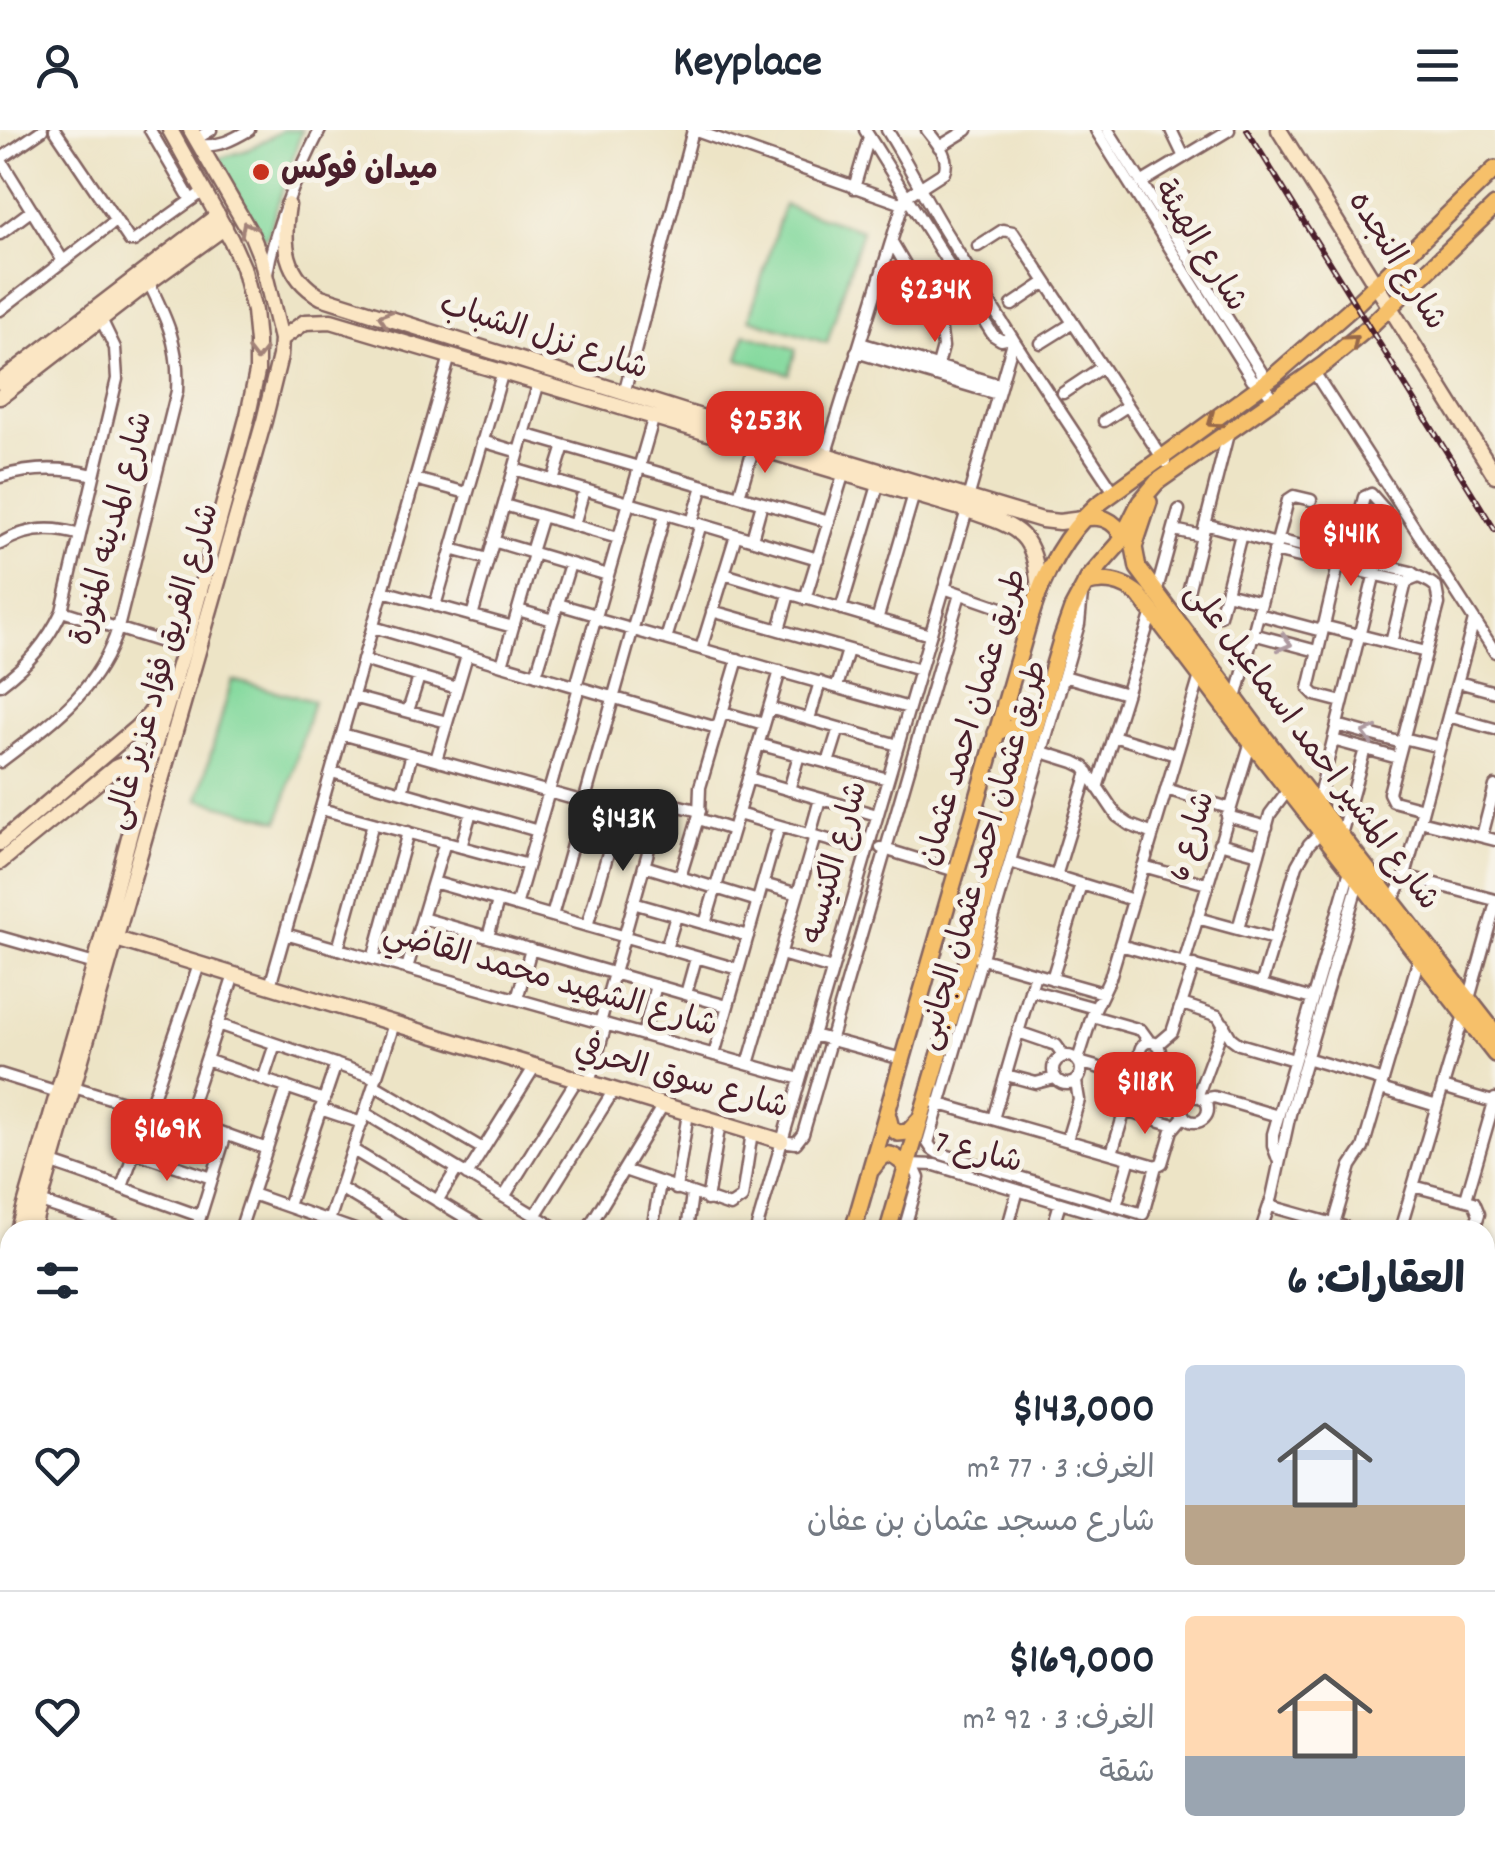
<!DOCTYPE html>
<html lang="ar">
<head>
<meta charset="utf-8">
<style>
	body { margin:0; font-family:Dekko,"Playpen Sans Arabic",sans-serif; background:#f2f2f3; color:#1f2937; direction:rtl; height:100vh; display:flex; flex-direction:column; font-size:38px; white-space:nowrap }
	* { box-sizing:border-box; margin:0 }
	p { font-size:32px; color:#747a83 }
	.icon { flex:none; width:55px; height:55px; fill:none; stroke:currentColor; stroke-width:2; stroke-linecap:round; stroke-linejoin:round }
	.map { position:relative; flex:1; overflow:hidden; direction:ltr }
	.panel { position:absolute; left:0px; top:1090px; width:1495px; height:640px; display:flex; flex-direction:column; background:#fff; border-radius:30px 30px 0 0; box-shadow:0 2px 8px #0004; direction:rtl }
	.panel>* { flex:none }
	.price { position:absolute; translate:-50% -85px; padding:0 22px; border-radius:20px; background:#d93025; color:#fff; font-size:32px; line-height:65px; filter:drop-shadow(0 2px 5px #0008) }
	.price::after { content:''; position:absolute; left:50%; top:60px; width:30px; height:22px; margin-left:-15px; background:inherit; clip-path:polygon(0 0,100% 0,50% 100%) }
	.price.current { background:#222; color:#fff }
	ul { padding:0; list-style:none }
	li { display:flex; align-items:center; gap:30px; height:250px; padding:0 30px }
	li+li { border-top:2px solid #e0e1e3 }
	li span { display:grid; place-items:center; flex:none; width:280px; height:200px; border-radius:10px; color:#555 }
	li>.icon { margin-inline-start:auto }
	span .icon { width:120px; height:120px; fill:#fffc; stroke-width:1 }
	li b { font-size:42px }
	h2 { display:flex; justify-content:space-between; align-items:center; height:120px; padding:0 30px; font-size:42px }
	header { display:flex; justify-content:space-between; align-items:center; height:130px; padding:0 30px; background:#fff; font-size:45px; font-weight:700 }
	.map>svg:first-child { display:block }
	.green { fill:#83d99d; stroke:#667c64; stroke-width:2.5 }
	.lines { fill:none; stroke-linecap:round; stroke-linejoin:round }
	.street-casing { stroke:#836461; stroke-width:15 }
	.secondary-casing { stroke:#836461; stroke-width:19 }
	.primary-casing { stroke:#836461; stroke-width:20 }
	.street { stroke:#fff; stroke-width:10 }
	.secondary { stroke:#fbe6c4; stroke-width:14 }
	.primary { stroke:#f6c06b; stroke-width:15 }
	.rail-casing { stroke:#4a1f2b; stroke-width:6 }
	.rail { stroke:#f7f3e8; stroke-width:2.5; stroke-dasharray:8; stroke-linecap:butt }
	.oneway { stroke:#a28278 }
	.oneway2 { stroke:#976748 }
	.oneway3 { stroke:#ae9aa0 }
	.poi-dot { fill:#c8321e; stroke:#f7f3e8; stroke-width:4 }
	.labels { text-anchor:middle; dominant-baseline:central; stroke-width:10; stroke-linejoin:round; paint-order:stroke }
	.poi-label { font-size:32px; font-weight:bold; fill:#4a1f2b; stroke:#f7f3e8; text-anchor:start }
	.street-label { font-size:32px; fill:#4a1f2b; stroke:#f7f3e8 }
</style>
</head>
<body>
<header><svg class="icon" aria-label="menu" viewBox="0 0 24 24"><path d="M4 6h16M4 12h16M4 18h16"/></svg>Keyplace<svg class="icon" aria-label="person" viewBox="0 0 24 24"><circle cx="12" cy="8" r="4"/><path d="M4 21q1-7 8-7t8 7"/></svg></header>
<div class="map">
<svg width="1495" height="1730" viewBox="0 0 1495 1730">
	<rect width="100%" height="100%" fill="#f7f3e8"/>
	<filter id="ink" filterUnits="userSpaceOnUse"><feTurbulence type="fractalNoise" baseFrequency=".01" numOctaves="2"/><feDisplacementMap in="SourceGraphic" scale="20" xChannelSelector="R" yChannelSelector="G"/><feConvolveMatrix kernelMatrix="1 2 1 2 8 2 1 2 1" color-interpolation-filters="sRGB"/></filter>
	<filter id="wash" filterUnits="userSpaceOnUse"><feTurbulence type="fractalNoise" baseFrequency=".0048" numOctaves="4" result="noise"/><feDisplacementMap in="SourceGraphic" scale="40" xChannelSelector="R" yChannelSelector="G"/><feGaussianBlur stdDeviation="2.25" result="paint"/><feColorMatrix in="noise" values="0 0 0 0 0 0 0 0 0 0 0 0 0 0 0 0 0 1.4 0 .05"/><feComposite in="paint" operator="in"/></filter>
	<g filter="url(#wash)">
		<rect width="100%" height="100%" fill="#ede4c6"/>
		<path class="green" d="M283,0H302L268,104L265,108L261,106L218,29L247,20Z
			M784,75L862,100L827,213L749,189Z
			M745,204L796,219L789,244L738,229Z
			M232,550L313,571L279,691L198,669Z
			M0,1383L10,1387V1687L0,1684Z
			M118,1720H267L264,1730H150Z"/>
	</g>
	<g filter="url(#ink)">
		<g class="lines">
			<g class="street-casing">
				<path id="street" d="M55,0L130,111H134L204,61
					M150,0L191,70
					M693,0L903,74
					M865,0L993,205L1001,210L1011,208
					M887,0C909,35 926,71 948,106C1001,193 1057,277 1114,362
					M1096,0L1252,249L1263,255
					M1108,0L1262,243L1263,255L1274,270
					M1171,0L1184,27
					M196,9L211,0
					M199,15C219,17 232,10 249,0
					M939,17L967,0
					M0,29L63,131
					M0,29L42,0
					M1141,53L1229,0
					M854,58L869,7
					M0,104L32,80
					M892,112L940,194L943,217L935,246
					M978,116L1003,100L1013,102L1165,332
					M267,144C274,98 299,41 320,0
					M882,145L918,157
					M1012,175L1046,152
					M0,180L115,91
					M860,213L1000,255
					M1041,213L1073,193
					M856,222L997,264
					M1314,242L1495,522
					M1063,263L1102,237
					M624,264L693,0
					M1104,291L1127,276
					M524,304L829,392
					M482,311L519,322
					M825,326L905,67L944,42C951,27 936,12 927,0
					M514,339L818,429
					M0,347C32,337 62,337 94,345
					M415,349L467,363
					M553,351L564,316
					M739,366L754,316
					M968,368L1013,212
					M504,375L618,408
					M692,392L703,356
					M1205,394L1276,414
					M574,395L584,360
					M1174,400L1202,406
					M752,409L762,373
					M1277,410L1411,442C1419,449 1428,449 1436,457L1439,474L1389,663L1393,671L1423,679
					M493,411L608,445
					M0,414C25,398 52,396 80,405
					M451,419L488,429
					M1274,421L1406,452L1416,448
					M531,422L542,386
					M1338,436L1309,559L1315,565L1342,572
					M724,444L930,505
					M944,458L1030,488
					M383,461L513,497
					M1188,462L1228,304
					M1156,463L1179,380
					M1226,463L1261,472
					M1082,464L1079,494L928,1013L932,1019L938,1023L1143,1084L1156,1036
					M805,469L844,342
					M558,474L596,485
					M435,476L503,241
					M841,479L879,352
					M518,480L553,490
					M62,481L184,519
					M712,481L920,540
					M1258,484L1322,501
					M472,486L539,252
					M1220,486L1241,404
					M595,489L909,578
					M877,490L914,364
					M1323,496L1426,522
					M373,497L717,598
					M779,500L789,464
					M1253,504L1317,521
					M666,509L701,394
					M1391,513L1406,452
					M701,519L736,405
					M363,530L457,558
					M502,535L534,424
					M536,545L570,434
					M1064,546L1126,564
					M1458,552L1495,562
					M0,555C28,534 47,513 62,481L117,249L115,218L101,189
					M576,556L654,286
					M837,557L848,520
					M353,567L447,592
					M1236,569L1288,370L1294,366L1311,370
					M769,578L898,615
					M408,581L419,547
					M722,582L764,594
					M1448,586L1495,599
					M809,589L820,552
					M1337,595L1402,613
					M342,604L656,692
					M1113,606L1176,625
					M1403,608L1440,617
					M1333,610L1398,628
					M758,614L888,649
					M1042,622L1074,632L1084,637L1117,686L1130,695L1153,704
					M436,630L467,525
					M0,632C51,593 98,562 118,498L177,261C180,215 166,187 146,147
					M828,633L839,598
					M332,642L538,701
					M748,648L877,685
					M1097,658L1152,482
					M1166,659L1229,678
					M789,660L799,625
					M402,662L412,623
					M1317,674L1387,395L1385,380L1371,364L1364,367L1349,427
					M321,679L528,735
					M738,684L867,721
					M1227,686L1267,697
					M698,689L733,700
					M1420,691L1495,710
					M810,705L820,669
					M1341,705L1365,619
					M1482,706L1495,656
					M1219,713L1259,724
					M461,717L471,682
					M881,718L956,741
					M1010,732L1133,770
					M644,736L758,771
					M1143,736L1207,754
					M1056,746L1088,642
					M1405,746L1495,770
					M680,747L699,685L700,657L738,529
					M433,752L738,839
					M763,754L798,764
					M1392,771L1405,746L1474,490
					M633,773L748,806
					M516,776L579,557
					M552,786L665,384
					M422,788L727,876
					M1197,788L1274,809
					M705,794L780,541
					M587,796L620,681
					M1238,799L1270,684L1288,660
					M285,804L800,949
					M0,807L95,834
					M488,807L498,771
					M1120,815L1312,869
					M338,819L373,693
					M666,819L676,786
					M781,824L832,839
					M979,828L1103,863
					M373,829L408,702
					M1184,833L1252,608
					M407,838L445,712
					M1052,849L1081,754
					M1261,855L1297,735L1309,714L1321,702
					M270,856L450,226
					M1030,860L1095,878
					M686,864L696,828
					M517,869L531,819
					M1469,869L1495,776
					M1182,874L1218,886L1231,908L1239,914L1294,930
					M1092,886L1141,900L1149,911
					M600,893L659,683C669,669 685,678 700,681
					M217,894L376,948
					M1018,902L1056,915L1064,926
					M643,905L656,855
					M813,905L902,929
					M1140 922a10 10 0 1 1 20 0a10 10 0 1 1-20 0Z
					M1158,914L1172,902L1194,835
					M714,925L779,696
					M1053 940a14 14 0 1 1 28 0a14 14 0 1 1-28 0Z
					M1306,928L1383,951
					M206,930L324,970
					M1078,930L1092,886L1110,848L1200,546
					M1079,932L1135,948
					M748,934L815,706
					M0,944L58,962
					M1006,945L1036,953L1055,948
					M263,950L275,914
					M589,953L606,894
					M374,955L483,1019
					M74,957L149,980
					M1443,957L1493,972
					M1381,959L1437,976
					M1182 979a13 13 0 1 1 26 0a13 13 0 1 1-26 0Z
					M1197,967L1224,894
					M1203,969L1214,967L1278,986
					M936,973L1156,1036L1162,1033L1172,1000L1184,986
					M150,977L267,1019
					M320,979L362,993
					M1125,981L1175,995
					M365,983L559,1100
					M993,989L1035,844
					M186,990L234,845
					M1067,1010L1079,970L1076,952
					M781,1011L796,1013L803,1004L960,464
					M353,1020L486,1100
					M134,1022L212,1048
					M1112,1023L1141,927
					M1279,1032L1273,1016V1004L1351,737
					M52,1033C102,1049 150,1069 200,1086
					M907,1034L935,1035L1150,1100
					M624,1040L730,1076L742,1068L752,1002
					M467,1045L535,936
					M1413,1056L1474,1072L1479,1084L1474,1100
					M122,1057L199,835
					M340,1058L410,1100
					M676,1059L688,983
					M252,1064L355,1100
					M504,1067L577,949
					M1466,1069L1495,969
					M707,1070L720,993
					M437,1071L457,1039
					M40,1072L126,1100
					M288,1076L336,934
					M1116,1076L1130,1028
					M1270,1076L1355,1100
					M535,1086L614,960
					M329,1091L394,894
					M1334,1094L1351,1036L1363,1018L1419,828
					M589,1095L604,1100
					M196,1100L226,1004
					M240,1100L287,957
					M587,1100L663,975
					M652,1100L660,1053
					M687,1100L692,1064
					M756,1100L967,380
					M904,1100L919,1048L915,1039L907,1036
					M1007,1100L1018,1060
					M1052,1100L1060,1073
					M1261,1100L1272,1067L1290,984L1359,750
					M1400,1100L1464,885
					M1485,1140L1495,1143
					M1485,1159L1495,1162
					M0,1215L10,1219
					M1485,1248L1495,1203
					M0,1253L10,1257
					M0,1367L10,1371
					M0,1384L10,1387
					M1485,1474L1495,1487
					M1485,1662L1495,1676
					M533,1730L536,1720
					M602,1730L605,1720
					M718,1730L721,1720
					M796,1730L799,1720
					M845,1730L848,1720
					M1016,1730L1031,1720
					M1090,1730L1092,1720
					M1147,1730L1149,1720"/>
			</g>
			<g class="secondary-casing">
				<path id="secondary" d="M1279,0L1495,345
					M288,75C282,113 284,146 321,167L726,295L1042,390L1059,392L1082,389
					M281,209L305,192L331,191L967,380C1020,398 1034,401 1039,460
					M0,252L218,85
					M0,267L149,152L225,97
					M0,713L136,598L149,585L166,561
					M0,732L115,638C128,631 136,636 145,647
					M116,809L781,1011
					M18,1100L95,834L145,647L184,519L248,285L257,242V212L254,181L243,137L231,110L170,0
					M32,1100L264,291L280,226L281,209L261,128L252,106L191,0
					M0,1161L10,1127
					M0,1211L10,1177
					M1485,1322L1495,1316
					M1485,1337L1495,1331
					M0,1696L10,1699
					M0,1709L10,1712
					M33,1720L64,1730
					M81,1720L114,1730
					M870,1730L885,1720
					M893,1730L908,1720
					M1212,1730L1214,1720
					M1223,1730L1225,1720"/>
			</g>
			<g class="primary-casing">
				<path id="primary" d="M1149,372L1134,417L1138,438L1257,598L1495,903
					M1082,389C1100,384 1115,390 1123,407
					M1085,454C1105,448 1122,451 1139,465L1250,611L1495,924
					M1005,573C1012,588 1025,592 1039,585
					M996,603C1010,594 1024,597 1031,612
					M887,983L891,998L898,1003L908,1002L919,990
					M872,1039C887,1019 889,1022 907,1036
					M853,1100L1030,488C1043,445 1063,406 1097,375L1274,246L1355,175L1495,39
					M888,1100L1062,507L1072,479L1088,449L1119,414L1140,372L1157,352L1323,235L1369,197L1495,76
					M668,1730L671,1720
					M701,1730L704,1720"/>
			</g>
			<use href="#street" class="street"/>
			<use href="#secondary" class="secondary"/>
			<use href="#primary" class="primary"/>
			<g class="rail-casing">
				<path id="rail" d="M1247,0L1495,400"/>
			</g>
			<use href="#rail" class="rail"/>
		</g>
		<defs><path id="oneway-chevron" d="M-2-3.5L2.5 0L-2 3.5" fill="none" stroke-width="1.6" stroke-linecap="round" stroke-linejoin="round" transform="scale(2.5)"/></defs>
		<g class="oneway">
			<use href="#oneway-chevron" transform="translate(247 98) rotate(-118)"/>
			<use href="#oneway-chevron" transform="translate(385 188) rotate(-162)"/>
			<use href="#oneway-chevron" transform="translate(257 224) rotate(90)"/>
		</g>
		<g class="oneway2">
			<use href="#oneway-chevron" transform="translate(1352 211) rotate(-40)"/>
			<use href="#oneway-chevron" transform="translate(1214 291) rotate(144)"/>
		</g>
		<g class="oneway3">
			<use href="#oneway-chevron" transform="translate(1285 513) rotate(15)"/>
			<use href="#oneway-chevron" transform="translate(1369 604) rotate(-165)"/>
		</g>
	</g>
	<circle class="poi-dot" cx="261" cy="42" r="10"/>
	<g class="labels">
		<g class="poi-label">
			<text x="281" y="42">ميدان فوكس</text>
		</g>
		<g class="street-label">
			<text transform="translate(1198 117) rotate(58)">شارع الهيئة</text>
			<text transform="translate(1395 132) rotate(58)">شارع النجده</text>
			<text transform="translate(543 209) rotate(18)">شارع نزل الشباب</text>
			<text transform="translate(114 399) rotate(-75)">شارع المدينه المنورة</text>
			<text transform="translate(165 537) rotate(-74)">شارع الفريق فؤاد عزيز غالى</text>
			<text transform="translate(975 588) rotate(-73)">طريق عثمان احمد عثمان</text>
			<text transform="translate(1310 618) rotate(53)">شارع المشير احمد اسماعيل على</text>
			<text transform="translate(1194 707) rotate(-73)">شارع 6</text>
			<text transform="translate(985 726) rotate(-74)">طريق عثمان احمد عثمان الجانبى</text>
			<text transform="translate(837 733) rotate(-74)">شارع الكنيسه</text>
			<text transform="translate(550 852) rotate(16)">شارع الشهيد محمد القاضي</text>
			<text transform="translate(681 951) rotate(16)">شارع سوق الحرفي</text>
			<text transform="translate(978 1025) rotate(14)">شارع 7</text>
		</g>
	</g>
</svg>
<b class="price" style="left:935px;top:215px">$234K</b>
<b class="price" style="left:765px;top:346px">$253K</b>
<b class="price" style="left:1351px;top:459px">$141K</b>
<b class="price current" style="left:623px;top:744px">$143K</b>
<b class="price" style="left:1145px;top:1007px">$118K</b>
<b class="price" style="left:167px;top:1054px">$169K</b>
<section class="panel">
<h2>العقارات: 6<svg class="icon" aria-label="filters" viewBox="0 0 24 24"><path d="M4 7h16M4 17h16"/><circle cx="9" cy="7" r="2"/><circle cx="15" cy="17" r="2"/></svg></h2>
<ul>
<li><span style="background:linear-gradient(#c9d6e8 70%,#b9a48a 0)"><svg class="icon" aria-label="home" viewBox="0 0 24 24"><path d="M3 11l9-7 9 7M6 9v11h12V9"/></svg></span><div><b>$143,000</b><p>الغرف: 3 · 77 m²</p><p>شارع مسجد عثمان بن عفان</p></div><svg class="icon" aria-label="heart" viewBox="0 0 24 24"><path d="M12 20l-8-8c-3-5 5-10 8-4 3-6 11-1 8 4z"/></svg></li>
<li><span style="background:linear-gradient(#ffd9b3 70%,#9aa5b1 0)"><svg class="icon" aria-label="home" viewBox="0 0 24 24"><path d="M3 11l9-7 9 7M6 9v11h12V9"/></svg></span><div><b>$169,000</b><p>الغرف: 3 · 92 m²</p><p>شقة</p></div><svg class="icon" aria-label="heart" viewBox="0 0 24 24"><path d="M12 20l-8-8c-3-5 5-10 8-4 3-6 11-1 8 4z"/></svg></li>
</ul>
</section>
</div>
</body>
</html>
